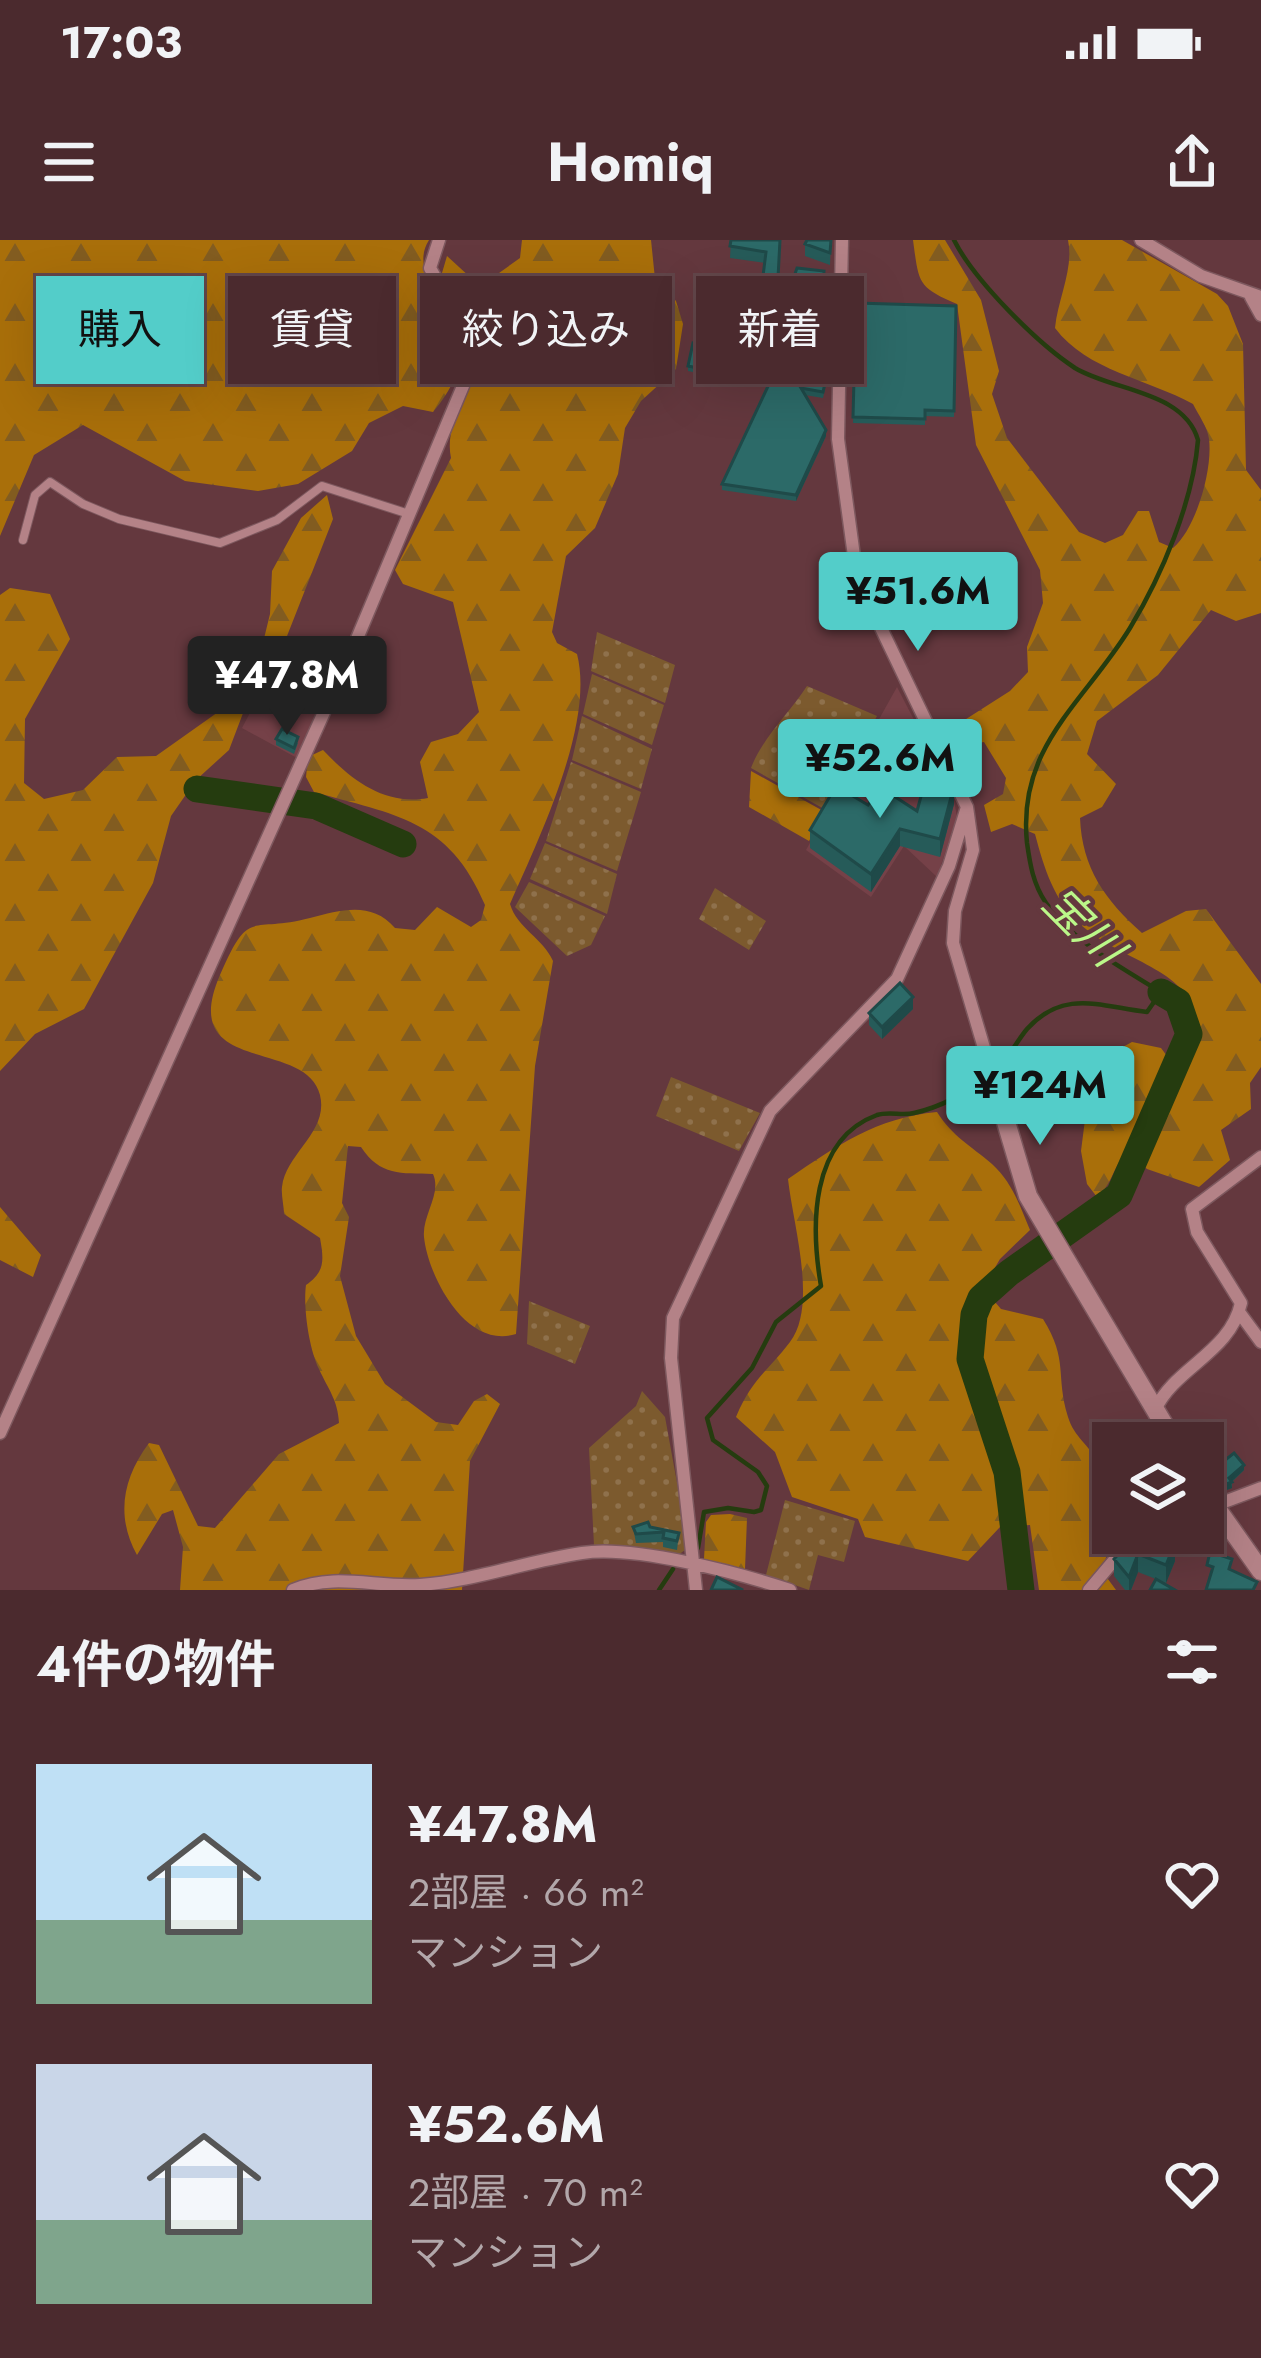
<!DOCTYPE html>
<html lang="ja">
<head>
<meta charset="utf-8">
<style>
	body { margin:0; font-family:Jost,"Noto Sans JP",sans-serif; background:#523236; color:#f1f3f6; height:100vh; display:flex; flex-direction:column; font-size:45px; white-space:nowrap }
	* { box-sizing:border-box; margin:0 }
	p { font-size:39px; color:#b2a7aa }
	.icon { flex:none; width:66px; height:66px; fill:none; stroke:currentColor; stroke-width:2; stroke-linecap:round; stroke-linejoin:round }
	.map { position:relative; height:1350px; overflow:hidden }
	.side { display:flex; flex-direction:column; background:#4b2a2e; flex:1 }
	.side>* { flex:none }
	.hud { position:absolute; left:36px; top:36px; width:1191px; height:108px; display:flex; gap:24px }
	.buttons { position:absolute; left:1092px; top:1182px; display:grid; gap:24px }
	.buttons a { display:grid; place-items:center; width:132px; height:132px; border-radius:0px; background:#4b2a2e; box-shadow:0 12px 48px #0002,0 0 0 3px #62464a; font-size:60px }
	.price { position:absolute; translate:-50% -102px; padding:0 27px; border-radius:12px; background:#53cdc9; color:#111; font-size:39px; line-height:78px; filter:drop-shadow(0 3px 6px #0008) }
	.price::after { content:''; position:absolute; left:50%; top:72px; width:36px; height:27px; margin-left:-18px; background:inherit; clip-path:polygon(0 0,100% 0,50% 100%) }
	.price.current { background:#222; color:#fff }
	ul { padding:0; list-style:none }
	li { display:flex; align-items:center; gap:36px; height:300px; padding:0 36px }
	li span { display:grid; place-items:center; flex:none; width:336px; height:240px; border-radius:0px; color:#555 }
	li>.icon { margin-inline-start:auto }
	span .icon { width:144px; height:144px; fill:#fffc; stroke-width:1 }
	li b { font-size:51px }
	h2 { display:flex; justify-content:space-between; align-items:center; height:144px; padding:0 36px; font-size:51px }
	.pill { padding:0 42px; border-radius:0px; background:#4b2a2e; box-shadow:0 12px 48px #0002,0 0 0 3px #62464a; font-size:42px; line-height:108px }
	.pill.current { background:#53cdc9; color:#111 }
	.status { display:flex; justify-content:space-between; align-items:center; height:84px; padding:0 60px; background:#4b2a2e; direction:ltr }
	.status svg { height:33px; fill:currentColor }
	header { display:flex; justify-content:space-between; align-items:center; height:156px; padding:0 36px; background:#4b2a2e; font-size:54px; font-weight:700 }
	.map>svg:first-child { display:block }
	.built { fill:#754148 }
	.grass { fill:url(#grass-dots) }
	.forest { fill:url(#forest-firs) }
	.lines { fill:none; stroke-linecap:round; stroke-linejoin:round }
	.stream { stroke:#253c0f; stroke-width:4.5 }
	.river { stroke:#253c0f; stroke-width:27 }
	.service-casing { stroke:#7d585e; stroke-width:10 }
	.minor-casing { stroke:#7d585e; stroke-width:15 }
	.tertiary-casing { stroke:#7d585e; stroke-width:21 }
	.service { stroke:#b48287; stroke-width:8 }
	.minor { stroke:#b48287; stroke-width:12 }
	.tertiary { stroke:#b48287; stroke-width:18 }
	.wall { fill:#265b59 }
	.shaded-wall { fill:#1f4a49 }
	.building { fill:#2c6a68; stroke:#1f4a49; stroke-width:3 }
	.labels { text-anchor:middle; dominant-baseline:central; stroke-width:9; stroke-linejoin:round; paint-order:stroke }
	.water-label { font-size:45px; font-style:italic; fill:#bbf789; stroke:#64383e }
</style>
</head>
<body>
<div class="status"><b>17:03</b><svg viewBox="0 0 49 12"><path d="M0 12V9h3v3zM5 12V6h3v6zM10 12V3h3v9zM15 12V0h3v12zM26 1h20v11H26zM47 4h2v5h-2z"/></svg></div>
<header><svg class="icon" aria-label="menu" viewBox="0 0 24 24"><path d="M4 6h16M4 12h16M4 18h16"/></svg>Homiq<svg class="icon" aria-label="share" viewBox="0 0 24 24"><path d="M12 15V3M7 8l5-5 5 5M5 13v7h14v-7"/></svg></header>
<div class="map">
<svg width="1261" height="1350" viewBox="0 0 1261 1350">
	<defs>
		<pattern id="grass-dots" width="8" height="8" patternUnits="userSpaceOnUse" patternTransform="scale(3)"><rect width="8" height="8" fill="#7c5a2e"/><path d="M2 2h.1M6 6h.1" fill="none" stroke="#8f714c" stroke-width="1.8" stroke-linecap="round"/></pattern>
		<pattern id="forest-firs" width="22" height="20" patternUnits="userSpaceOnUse" patternTransform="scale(3)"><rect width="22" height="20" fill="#a96f0a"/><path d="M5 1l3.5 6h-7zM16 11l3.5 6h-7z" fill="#825c20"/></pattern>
	</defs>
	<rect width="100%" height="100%" fill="#64383e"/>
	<path class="built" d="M265,444L317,471L297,518L242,488Z
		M897,447L953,555L957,577L937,637L904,606L871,657L806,610Z"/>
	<path class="grass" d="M597,392L675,425L665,463L591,431Z
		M592,434L664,465L652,505L583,474Z
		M807,446L877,476L826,570L751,528C763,497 788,475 807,446Z
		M582,476L652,509L641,549L572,520Z
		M571,522L641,552L617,631L546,601Z
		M545,603L617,634L607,674L530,639Z
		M529,642L605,676L591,705L567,716L515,667Z
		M715,648L766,681L749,710L699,679Z
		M671,837L760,873L739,911L656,876Z
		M529,1061L590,1086L575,1124L527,1104Z
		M642,1151L665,1177L686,1292L685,1310L674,1318L594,1305L589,1208L636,1166Z
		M785,1260L855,1281L844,1322L818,1315L809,1350L766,1335Z"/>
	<path class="forest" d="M0,0H429C398,50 507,86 433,172L403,166L369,183L352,211L298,244L258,251L185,241L83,185L34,215L0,296Z
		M522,0H651L655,39L676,61L683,84L676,129L641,161L625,188L618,234L595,288L566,316L552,392L557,403L577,414C595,484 538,600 510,664C517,688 543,698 553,721L535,826L516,1094C466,1110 428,1036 424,997C422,975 442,954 433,934C401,933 380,936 361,907L348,906L342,963L349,977L340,1036L356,1096L385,1144L436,1182L458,1185L474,1161L487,1154L500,1164L470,1221L462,1350H180L183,1307L173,1270L162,1274L137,1315C116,1277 122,1239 149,1203L159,1205L198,1286L215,1288L279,1214L339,1183C338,1160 328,1149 319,1129C309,1108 303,1068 306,1045C325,1032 324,1020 320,998L284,974C284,966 281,955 282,947C286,913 329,892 320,855C306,797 176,837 220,735C250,666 249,694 310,678C342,670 371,661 395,688L415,690L437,667L471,687L481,680L485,665C449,579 395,575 314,552L306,537L308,517L323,510C351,540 385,566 428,558L420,522L431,502L458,494L479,472L453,362L403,344L395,330L451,218C443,180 477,147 479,109C481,80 452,59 442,33L447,16L471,38H492L520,18Z
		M913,0H945L981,60L999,131L992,154L1007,198L1079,292L1105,303L1123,295L1138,271H1149L1159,302L1173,308C1196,289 1213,229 1209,199C1208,188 1198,174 1193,164C1148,139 1087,131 1055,88C1058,58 1074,29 1068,0H1122L1217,54L1228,66L1243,104L1246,230L1261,250V373L1236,381L1211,370L1158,435L1097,481L1087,514L1116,544L1102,567L1080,578C1082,628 1105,660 1142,693L1186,671L1206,669L1261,744V827L1250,843L1251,869L1221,890L1230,920L1199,947L1147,929L1128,911C1113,925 1113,944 1097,957L1087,944L1081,911L1087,864L1102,848L1112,813L1132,802L1161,808L1170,820L1189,821C1221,731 1132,730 1081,685C1054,661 1044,628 1035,594L1012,584L991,592L984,565L1003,554L1006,538L984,502L960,506L963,481L1010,451L1028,432L1027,407L1043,363L1040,330L976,205L957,64C917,47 919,43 913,0Z
		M327,255L333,279L287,396L248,460L229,510L196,540L171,576L153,643L84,769L35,794L0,831V355L10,348L50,354L70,399L25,479L24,543L44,559L83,550L117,517L156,516L228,465L259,419L270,374L272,331L301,278Z
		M751,531L825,572L809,601L749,567Z
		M937,872C953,897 970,905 992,924C1012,942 1020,966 1030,990L1000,1019L983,1048L1001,1069L1043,1079C1069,1121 1055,1134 1068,1177C1074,1197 1089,1205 1099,1223C1117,1254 1113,1300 1102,1331L1116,1350H1039L1030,1285L1000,1287L968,1321L865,1297L858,1279L792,1257L775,1212L736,1177C752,1139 767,1132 790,1102C818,1065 793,985 788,939C838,905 876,878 937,872Z
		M0,967L41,1015L33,1037L0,1020Z
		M730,1274L747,1278L745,1329L704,1319L706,1282L711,1275Z"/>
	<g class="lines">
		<path class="stream" d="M954,0C974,40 1037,103 1075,128C1113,151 1184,151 1198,200C1193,262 1162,335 1130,388C1084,463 1017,506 1027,603C1030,624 1033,644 1046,663C1073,702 1122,728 1161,752L1147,772C1102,767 1064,748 1027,789C1016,802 1010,817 997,828
			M698,1308L704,1272L728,1268L754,1272L761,1270L767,1246L758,1232L713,1200L707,1178L752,1128L776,1082L821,1046C811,988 809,900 877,875C889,871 902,876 914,873C938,868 970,852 988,836
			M659,1350L673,1329"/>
		<path class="river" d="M197,549L316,566L403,604
			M1021,1350L1007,1232L970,1119L974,1075L981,1058L1009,1033L1119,955L1189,794L1178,762L1161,752"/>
		<g class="service-casing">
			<path id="service" d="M23,300L35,255L50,242L83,264L119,279L220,303L277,280L322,246L409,274"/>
		</g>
		<g class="minor-casing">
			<path id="minor" d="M842,0L838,199L857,338L967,567L973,610L955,671L953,703L987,818
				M1141,0L1201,36L1261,57
				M1251,57L1261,75
				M1239,1072L1261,1102
				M1155,1170C1175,1127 1230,1113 1241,1063L1197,992L1192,969L1261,917
				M0,1193L356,401L463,146L470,100L430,28L439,0
				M1148,1203L1160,1179
				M1203,1270L1261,1248
				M293,1350C336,1332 375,1348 420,1345C475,1341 527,1321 582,1313C634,1305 739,1333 790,1350
				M696,1350L671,1118L673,1078L770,871L897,739L949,626L967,567
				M1089,1350L1137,1293"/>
		</g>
		<g class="tertiary-casing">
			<path id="tertiary" d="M987,818L1028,956L1175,1203
				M1203,1249L1261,1331"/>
		</g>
		<use href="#service" class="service"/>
		<use href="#minor" class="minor"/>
		<use href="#tertiary" class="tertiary"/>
	</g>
	<path class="wall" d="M731,0H780L778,49L763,48L765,23L730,18Z
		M831,0L830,25L805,16V4Z
		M824,43L822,66L789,63V51Z
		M856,63L956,66L954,177L925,176V185L853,183Z
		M688,126L828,136L823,158L805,155L826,196L796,261L722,250V244L767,147L688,131Z
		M276,499L298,503L294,514L276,505Z
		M954,564L940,617L900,606L871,652L810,608V590L868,565L917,571Z
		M913,769L882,799L869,785V773Z
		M1244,1230L1232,1242V1248L1221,1252L1210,1238V1232Z
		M633,1287H650L679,1293L677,1310L663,1307V1302L636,1303Z
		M1214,1292L1175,1315V1321L1166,1343L1138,1332L1131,1350H1125L1114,1336V1319L1135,1308L1169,1301L1166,1293Z"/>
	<path class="shaded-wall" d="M826,190V196L796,261V255Z
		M954,546V564L940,617V599Z
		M900,589V606L871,652V634Z
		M913,757V769L882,799V787Z
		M1244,1225V1230L1231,1242L1232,1248L1221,1252V1246Z
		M1214,1274V1292L1175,1315V1321L1166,1343V1325L1174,1306V1298L1182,1293H1203V1281Z
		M1138,1314V1332L1131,1350H1129V1337Z"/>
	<path class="building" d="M731,0H780L778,38L763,36L766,12L730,6Z
		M807,0H831L830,13L805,4Z
		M797,28L824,31L822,55L789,51Z
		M856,63L956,66L954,171L925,170V179L853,177Z
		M693,103L828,130L823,152L801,148L826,190L796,255L722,244L770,142L688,126Z
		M282,489L298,497L294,508L276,499Z
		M926,538L954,546L940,599L900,589L871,634L810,590L836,546L868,565L880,547L917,571Z
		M900,743L913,757L882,787L869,773Z
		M1234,1213L1244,1225L1229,1238L1232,1242L1221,1246L1210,1232Z
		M1203,1263L1209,1264L1214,1274L1203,1281Z
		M648,1282L650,1287L679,1293L677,1301L663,1298L664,1292L636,1294L633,1287Z
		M1141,1293H1150L1175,1303L1166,1325L1138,1314L1129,1337L1114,1319L1127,1305L1135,1308Z
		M1210,1312L1232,1319L1229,1329L1257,1342L1253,1350H1206L1213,1327L1207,1325Z
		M717,1337L743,1350H711Z
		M1156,1339L1175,1350H1150Z"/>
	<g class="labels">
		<g class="water-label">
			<text transform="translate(1083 686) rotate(45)">宝川</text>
		</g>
	</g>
</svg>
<div class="buttons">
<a><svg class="icon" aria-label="layers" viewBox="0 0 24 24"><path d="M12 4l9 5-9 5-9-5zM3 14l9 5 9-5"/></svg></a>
</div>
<b class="price" style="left:918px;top:414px">¥51.6M</b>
<b class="price current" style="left:287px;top:498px">¥47.8M</b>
<b class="price" style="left:880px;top:581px">¥52.6M</b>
<b class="price" style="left:1040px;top:908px">¥124M</b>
<div class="hud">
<a class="pill current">購入</a>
<a class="pill">賃貸</a>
<a class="pill">絞り込み</a>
<a class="pill">新着</a>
</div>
</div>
<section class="side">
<h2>4件の物件<svg class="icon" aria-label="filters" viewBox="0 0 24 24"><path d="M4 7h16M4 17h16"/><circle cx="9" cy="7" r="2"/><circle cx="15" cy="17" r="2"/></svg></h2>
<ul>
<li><span style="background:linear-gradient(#bfe0f5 65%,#7fa58c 0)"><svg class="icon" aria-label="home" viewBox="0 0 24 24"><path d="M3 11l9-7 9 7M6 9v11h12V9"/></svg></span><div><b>¥47.8M</b><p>2部屋 · 66 m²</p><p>マンション</p></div><svg class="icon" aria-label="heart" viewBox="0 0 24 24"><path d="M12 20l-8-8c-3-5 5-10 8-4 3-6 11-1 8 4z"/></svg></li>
<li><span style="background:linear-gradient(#c9d6e8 65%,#7fa58c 0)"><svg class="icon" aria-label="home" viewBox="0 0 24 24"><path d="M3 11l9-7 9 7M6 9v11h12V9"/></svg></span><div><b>¥52.6M</b><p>2部屋 · 70 m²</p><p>マンション</p></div><svg class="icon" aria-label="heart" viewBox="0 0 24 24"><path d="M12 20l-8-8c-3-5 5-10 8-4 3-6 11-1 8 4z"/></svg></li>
</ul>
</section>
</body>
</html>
